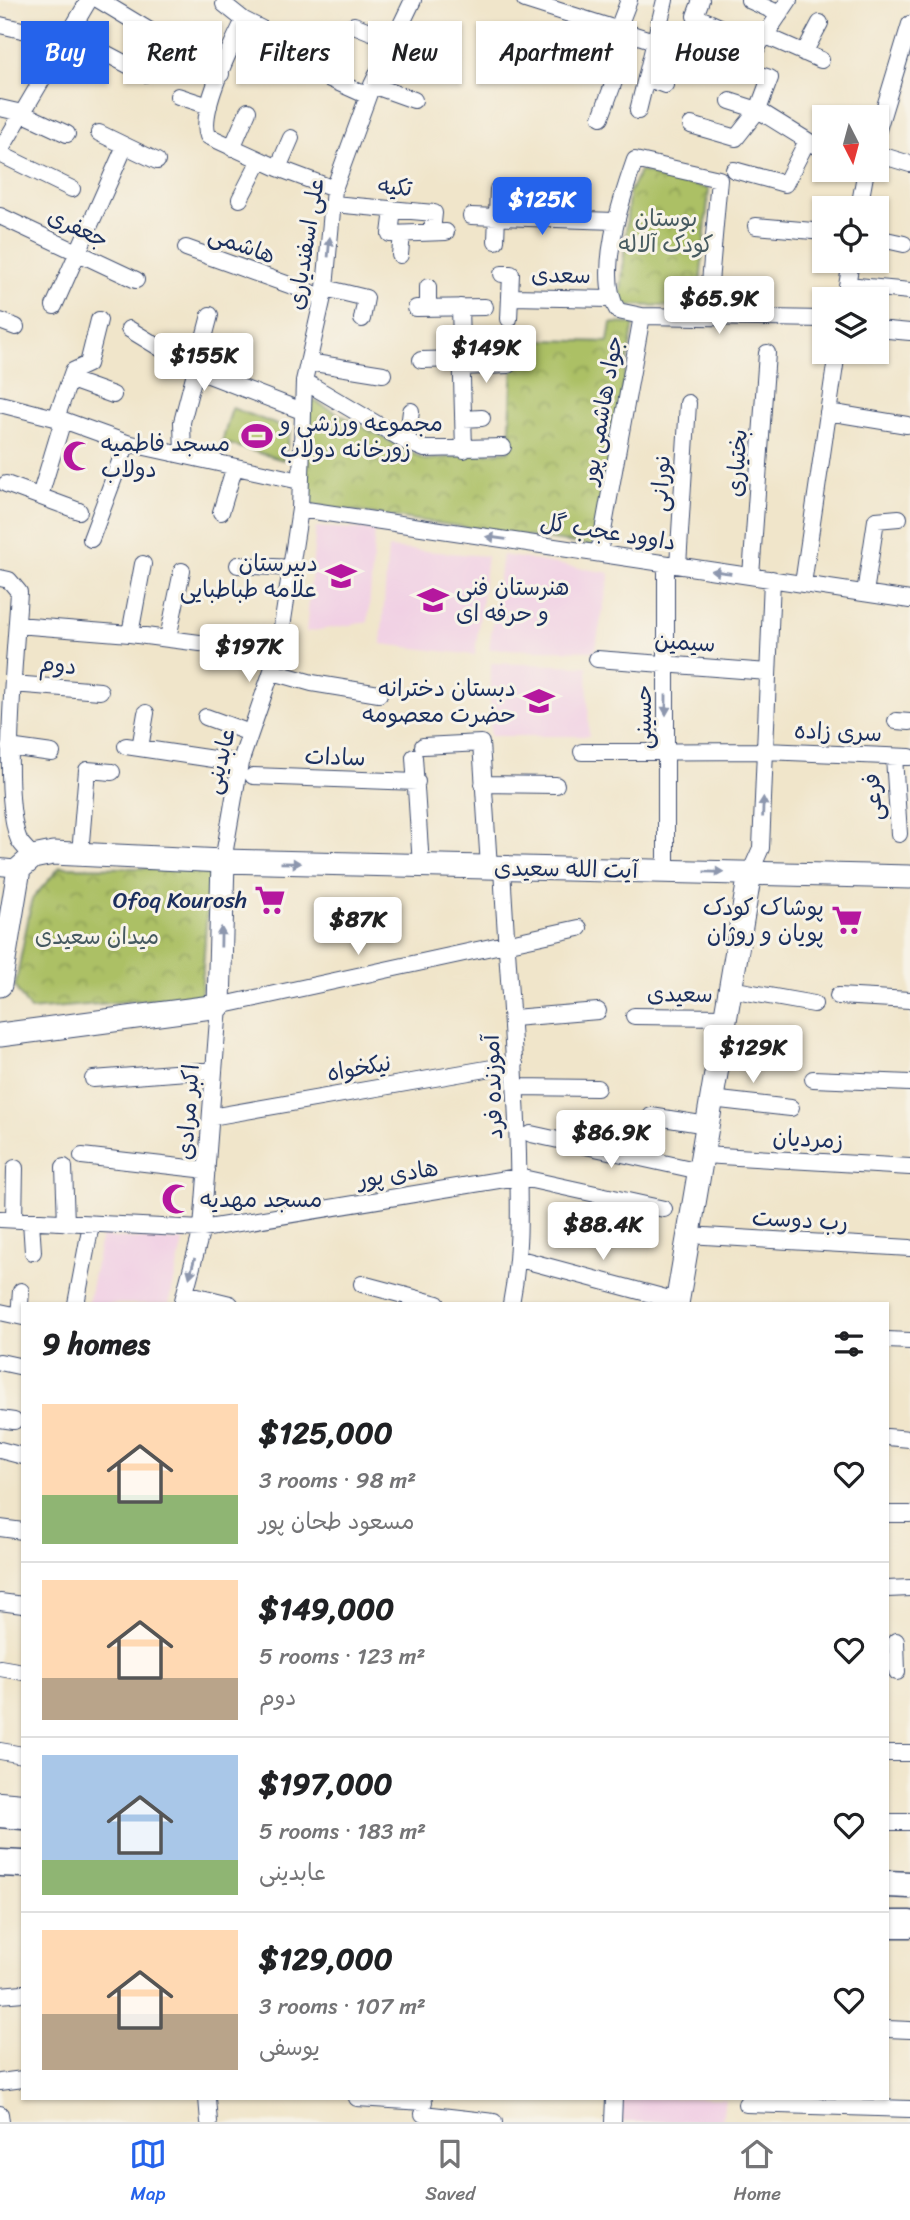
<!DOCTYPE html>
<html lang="en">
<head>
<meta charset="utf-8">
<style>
	body { margin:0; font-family:Sriracha,"Playpen Sans Arabic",sans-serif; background:#f2f2f2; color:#202124; height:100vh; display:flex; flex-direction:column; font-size:26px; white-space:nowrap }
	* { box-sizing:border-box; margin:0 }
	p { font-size:23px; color:#757577 }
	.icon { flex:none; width:38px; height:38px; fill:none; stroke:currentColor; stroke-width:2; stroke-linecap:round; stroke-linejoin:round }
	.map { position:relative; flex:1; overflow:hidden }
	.panel { position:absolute; left:21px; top:1302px; width:868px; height:798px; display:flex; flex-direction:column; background:#fff; border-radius:0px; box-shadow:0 2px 5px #0004 }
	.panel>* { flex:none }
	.top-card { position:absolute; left:21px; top:21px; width:868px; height:63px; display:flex; gap:14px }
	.needle { width:46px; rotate:174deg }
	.buttons { position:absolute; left:812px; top:105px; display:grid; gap:14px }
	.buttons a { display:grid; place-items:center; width:77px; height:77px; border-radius:0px; background:#fff; box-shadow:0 2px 5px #0004; font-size:35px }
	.price { position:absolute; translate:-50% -60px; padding:0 16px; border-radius:7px; background:#fff; color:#222; font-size:23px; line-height:46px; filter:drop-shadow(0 2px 4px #0008) }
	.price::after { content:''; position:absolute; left:50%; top:42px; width:21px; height:16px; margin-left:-10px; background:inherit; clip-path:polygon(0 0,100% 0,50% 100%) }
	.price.on { background:#2563eb; color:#fff }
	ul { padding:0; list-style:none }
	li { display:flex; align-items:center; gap:21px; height:175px; padding:0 21px }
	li+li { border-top:2px solid #e0e0e0 }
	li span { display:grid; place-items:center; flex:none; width:196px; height:140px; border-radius:0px; color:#555 }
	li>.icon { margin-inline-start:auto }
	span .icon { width:84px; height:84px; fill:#fffc; stroke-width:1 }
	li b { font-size:30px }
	h2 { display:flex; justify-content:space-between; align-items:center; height:84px; padding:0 21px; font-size:30px }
	.pill { padding:0 24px; border-radius:0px; background:#fff; box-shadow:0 2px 5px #0004; font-size:24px; line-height:63px }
	.pill.on { background:#2563eb; color:#fff }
	.dock { display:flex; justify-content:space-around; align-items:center; height:98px; border-top:2px solid #e0e0e0; background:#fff; font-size:19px; color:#757577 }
	.dock a { display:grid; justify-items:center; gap:4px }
	.dock .on { color:#2563eb }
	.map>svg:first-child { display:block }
	.built { fill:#f1d0e4 }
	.park { fill:url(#park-crowns); stroke:#647862; stroke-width:2 }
	.garden { fill:#acc065; stroke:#647862; stroke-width:2 }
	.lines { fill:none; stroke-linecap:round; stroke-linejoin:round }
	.minor-casing { stroke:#3b4a6e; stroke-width:18 }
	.secondary-casing { stroke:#3b4a6e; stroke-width:25 }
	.trunk-casing { stroke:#3b4a6e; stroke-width:29 }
	.minor { stroke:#fff; stroke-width:16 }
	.secondary { stroke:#fff; stroke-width:23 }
	.trunk { stroke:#fff; stroke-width:26 }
	.oneway { fill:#8d97ae }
	.labels { text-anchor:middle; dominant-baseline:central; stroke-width:6; stroke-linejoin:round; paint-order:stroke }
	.street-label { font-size:23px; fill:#1b2f5e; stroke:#f7f3e8 }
	.park-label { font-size:23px; fill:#465a60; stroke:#f7f3e8 }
	.poi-label { font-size:23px; fill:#1b2f5e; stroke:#f7f3e8; text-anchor:start }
</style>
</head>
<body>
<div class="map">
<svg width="910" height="2122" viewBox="0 0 910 2122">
	<defs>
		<pattern id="park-crowns" width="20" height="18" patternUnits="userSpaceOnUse" patternTransform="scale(1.75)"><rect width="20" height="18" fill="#acc065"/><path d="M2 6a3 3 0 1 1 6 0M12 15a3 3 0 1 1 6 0" fill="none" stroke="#8b9c56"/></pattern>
	</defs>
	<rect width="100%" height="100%" fill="#f7f3e8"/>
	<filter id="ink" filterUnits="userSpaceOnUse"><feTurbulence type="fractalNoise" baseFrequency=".0143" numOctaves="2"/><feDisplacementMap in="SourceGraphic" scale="14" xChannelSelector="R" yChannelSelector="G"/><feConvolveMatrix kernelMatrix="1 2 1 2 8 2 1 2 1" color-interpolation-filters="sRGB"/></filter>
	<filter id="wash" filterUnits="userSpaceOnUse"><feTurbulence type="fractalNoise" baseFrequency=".00686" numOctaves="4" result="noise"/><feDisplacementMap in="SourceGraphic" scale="28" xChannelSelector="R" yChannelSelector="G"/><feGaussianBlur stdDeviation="1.57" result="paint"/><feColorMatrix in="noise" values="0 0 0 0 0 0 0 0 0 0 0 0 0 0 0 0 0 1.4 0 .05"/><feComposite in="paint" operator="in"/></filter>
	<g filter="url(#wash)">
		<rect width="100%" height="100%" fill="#f0e5ca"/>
		<path class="built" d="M316,527L375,530L368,622L306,632Z
			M388,548L487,556L475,655L381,644Z
			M502,555L610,573L595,651L489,649Z
			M491,663L587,666L589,736H490Z
			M101,1237L183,1241L169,1304H88Z
			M622,2098H725L722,2122H622Z"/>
		<path class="park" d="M640,171L709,189L698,307L620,305L629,193Z
			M611,323L634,324L594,546L305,504V396L425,460L509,451L514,339L608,342Z
			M60,867L210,869L201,995L30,1010L15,987L32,899Z"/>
		<path class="garden" d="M232,408L291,430L283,460L222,442Z"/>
	</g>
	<g filter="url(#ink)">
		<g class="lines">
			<g class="minor-casing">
				<path id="minor" d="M99,0L221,74
					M525,0L770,78L758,110L736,138L691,125
					M701,0L695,16L720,27L707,60
					M749,0L780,14
					M224,4L244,20L304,50
					M244,20C232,45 198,111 208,136L278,168L334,189
					M0,25L66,40
					M354,25L391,40
					M617,31L629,0
					M69,34L145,74
					M766,36L821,60
					M233,43L258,57
					M804,53L820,23
					M384,58L413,70
					M742,70L789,0
					M319,74L368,96
					M646,78L665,85
					M372,85L414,100
					M178,96L209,106
					M730,101L758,110L824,151
					M0,108L22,113L67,134
					M638,111L665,0
					M601,117L631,35
					M99,133L157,161
					M877,133L910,24
					M232,148L248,111
					M0,151L89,0
					M0,154L72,189
					M877,154L910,164
					M278,168L291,138
					M734,170L785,184L807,141
					M240,199L260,160
					M333,204L434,213L432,232
					M859,208L866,170
					M393,210L390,234L446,232
					M0,216L136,280
					M471,216L614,221
					M536,218L538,190
					M555,219L556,190
					M756,226L824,232
					M877,238L904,244
					M496,241L498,189
					M186,248L323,297
					M400,255L402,234
					M502,274H511L509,319
					M847,285L910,291
					M428,287V308
					M325,288L366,298L362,319
					M512,297L610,299
					M845,299L851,261
					M54,306L125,146
					M460,307L464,450
					M416,308L485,307
					M707,317L719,179L635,160C622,197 595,276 618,311L642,316L824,319
					M0,321L16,327
					M129,329L196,370L302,411
					M877,329L910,332
					M421,360L462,359
					M308,362L383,374
					M462,367L508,365
					M71,380L113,395
					M304,381L407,442L425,449L503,447
					M0,404L63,420L127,443L300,481
					M828,412L907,425
					M56,418L73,371L88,364L99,320
					M463,419L482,418
					M407,442L411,411
					M183,455L182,422L210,315
					M6,484L79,511
					M40,496L63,420
					M300,509L910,600
					M221,512L234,469
					M91,539L127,443
					M599,553L642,316
					M238,565L292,568
					M678,565L688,403
					M751,576L767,353
					M0,578L9,580L19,592C16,647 0,795 19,840C22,846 29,851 33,857
					M803,584L837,352
					M865,593L876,520L899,518
					M17,625L130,634L278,653
					M130,634L143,564
					M168,638L182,571
					M597,659L768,672
					M273,672L312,683L379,694
					M13,684L100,691
					M206,717L250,733
					M896,721L910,722
					M126,746L240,763
					M423,746L481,743L489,867
					M9,747L52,753
					M140,748L146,713
					M582,752L765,751L910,757
					M414,757L421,866
					M894,757L899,834
					M253,776L417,782
					M483,784L556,785
					M80,854L87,770L112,772
					M223,861L240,763L278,653L300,509L304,381L325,288L334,189L372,85L413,0
					M0,867L19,869
					M502,868C507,964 516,1059 518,1155C519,1208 521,1252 511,1304
					M666,871V564
					M750,873L761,848L772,579
					M730,989L814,1004
					M838,996L910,1000
					M634,1016L725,1017
					M513,1018L598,1011
					M93,1079L214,1070
					M813,1079L910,1083
					M516,1087L597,1088
					M711,1099L791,1108
					M651,1116L707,1125
					M211,1117L515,1064
					M531,1134L700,1171
					M703,1155L910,1167
					M82,1156L207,1170
					M64,1167L66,1223
					M0,1219L202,1229L518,1177L664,1209
					M14,1220L15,1168
					M31,1221L33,1252
					M688,1235L910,1248
					M520,1259L677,1301
					M362,1284L437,1304
					M185,1293L230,1304
					M76,1304L91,1224
					M182,1304L202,1229L219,1006L579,928
					M0,1312L23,1317
					M19,1316L21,1291
					M887,1340L910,1341
					M0,1362L23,1367
					M0,1419L14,1421
					M887,1437L910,1439
					M0,1450L23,1456
					M887,1514H910
					M0,1528L23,1531
					M887,1589L910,1588
					M0,1602L23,1605
					M896,1641L897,1672
					M0,1668L23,1672
					M0,1751L23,1755
					M887,1753H910
					M0,1800L23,1802
					M887,1822H910
					M0,1995L23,1993
					M887,2029L910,2030
					M0,2082L23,2079
					M207,2098L209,2122
					M357,2098L424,2102
					M746,2104L910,2109
					M0,2114L1,2122
					M423,2114L494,2122
					M613,2122L614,2098"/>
			</g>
			<g class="secondary-casing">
				<path id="secondary" d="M0,985L19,869L33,857L53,853L223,861L910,877
					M0,1035L219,1006L223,861
					M677,1304L750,873"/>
			</g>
			<g class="trunk-casing">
				<path id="trunk" d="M0,1814L23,1816
					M0,1863L23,1864
					M887,1884L910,1885
					M887,1924H910"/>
			</g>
			<use href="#minor" class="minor"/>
			<use href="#secondary" class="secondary"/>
			<use href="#trunk" class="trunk"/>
		</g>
		<defs><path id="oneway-solid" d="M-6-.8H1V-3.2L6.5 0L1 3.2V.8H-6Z" transform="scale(1.75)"/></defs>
		<g class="oneway">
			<use href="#oneway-solid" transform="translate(329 247) rotate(-85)"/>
			<use href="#oneway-solid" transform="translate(496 538) rotate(-172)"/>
			<use href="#oneway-solid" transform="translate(721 572) rotate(-172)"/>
			<use href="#oneway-solid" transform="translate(666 705) rotate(90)"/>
			<use href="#oneway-solid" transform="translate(763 807) rotate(-88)"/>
			<use href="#oneway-solid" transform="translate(291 863) rotate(1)"/>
			<use href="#oneway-solid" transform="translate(714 872) rotate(1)"/>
			<use href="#oneway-solid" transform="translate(221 937) rotate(-89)"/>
			<use href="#oneway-solid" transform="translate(192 1268) rotate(105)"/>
		</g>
	</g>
	<defs>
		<g id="stadium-bare" transform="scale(2.415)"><path d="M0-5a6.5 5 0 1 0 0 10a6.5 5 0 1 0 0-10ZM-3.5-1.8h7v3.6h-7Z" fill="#b5179e" stroke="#f7f3e8" stroke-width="2.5" paint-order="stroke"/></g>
		<g id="mosque-bare" transform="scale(2.415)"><path d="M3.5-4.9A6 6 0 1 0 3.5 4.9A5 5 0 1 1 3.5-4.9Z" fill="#b5179e" stroke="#f7f3e8" stroke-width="2.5" paint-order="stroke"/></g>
		<g id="school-bare" transform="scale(2.415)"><path d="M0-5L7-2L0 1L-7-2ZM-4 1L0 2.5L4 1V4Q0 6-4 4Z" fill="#b5179e" stroke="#f7f3e8" stroke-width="2.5" paint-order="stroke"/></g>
		<g id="supermarket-bare" transform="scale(2.415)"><path d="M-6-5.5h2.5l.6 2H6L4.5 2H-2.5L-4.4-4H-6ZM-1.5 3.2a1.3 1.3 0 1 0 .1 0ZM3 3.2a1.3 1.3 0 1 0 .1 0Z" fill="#b5179e" stroke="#f7f3e8" stroke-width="2.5" paint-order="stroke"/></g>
	</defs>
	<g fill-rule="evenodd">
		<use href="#stadium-bare" x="257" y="436"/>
		<use href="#mosque-bare" x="78" y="456"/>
		<use href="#school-bare" x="341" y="576"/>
		<use href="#school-bare" x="433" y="600"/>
		<use href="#school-bare" x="539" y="701"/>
		<use href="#supermarket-bare" x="270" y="900"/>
		<use href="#supermarket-bare" x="847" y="920"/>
		<use href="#mosque-bare" x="177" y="1199"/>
	</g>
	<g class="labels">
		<g class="street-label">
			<text transform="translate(395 187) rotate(5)">تکیه</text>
			<text transform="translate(78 228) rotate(25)">جعفری</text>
			<text transform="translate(306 244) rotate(-81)">علی اسفندیاری</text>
			<text transform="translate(242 245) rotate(20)">هاشمی</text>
			<text transform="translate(561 275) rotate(1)">سعدی</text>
			<text transform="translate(602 410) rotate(-80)">جواد هاشمی پور</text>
			<text transform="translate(737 463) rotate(-86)">بختیاری</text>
			<text transform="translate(661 483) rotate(-87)">نورانی</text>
			<text transform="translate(608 532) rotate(9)">داوود عجب گل</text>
			<text transform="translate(685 642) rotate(4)">سیمین</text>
			<text transform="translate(58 665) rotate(5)">دوم</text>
			<text transform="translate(643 717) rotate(-90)">حسینی</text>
			<text transform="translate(838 732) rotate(2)">سری زاده</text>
			<text transform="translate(335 757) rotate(2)">سادات</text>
			<text transform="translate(220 761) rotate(-76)">عابدینی</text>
			<text transform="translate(873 797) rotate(-94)">فرعی</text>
			<text transform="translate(566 869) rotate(1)">آیت الله سعیدی</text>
			<text transform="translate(680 994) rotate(1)">سعیدی</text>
			<text transform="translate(359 1068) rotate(-10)">نیکخواه</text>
			<text transform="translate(493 1087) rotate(-92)">آموزنده فرد</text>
			<text transform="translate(188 1112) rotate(-86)">اکبر مرادی</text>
			<text transform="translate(808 1139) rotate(3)">زمردیان</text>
			<text transform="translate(398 1174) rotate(-9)">هادی پور</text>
			<text transform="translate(800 1220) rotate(3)">رب دوست</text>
		</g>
		<g class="park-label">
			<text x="666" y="218">بوستان<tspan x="666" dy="26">کودک آلاله</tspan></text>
			<text x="97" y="936">میدان سعیدی</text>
		</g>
		<g class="poi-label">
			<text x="280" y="423">مجموعه ورزشی و<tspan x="280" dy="26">زورخانه دولاب</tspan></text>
			<text x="101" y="443">مسجد فاطمیه<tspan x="101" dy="26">دولاب</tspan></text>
			<text x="318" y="563" text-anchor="end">دبیرستان<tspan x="318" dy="26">علامه طباطبایی</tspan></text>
			<text x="456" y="587">هنرستان فنی<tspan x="456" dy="26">و حرفه ای</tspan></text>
			<text x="516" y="688" text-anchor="end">دبستان دخترانه<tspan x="516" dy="26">حضرت معصومه</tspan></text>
			<text x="247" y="900" text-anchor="end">Ofoq Kourosh</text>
			<text x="824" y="907" text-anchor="end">پوشاک کودک<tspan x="824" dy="26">پویان و روژان</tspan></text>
			<text x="200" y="1199">مسجد مهدیه</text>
		</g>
	</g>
</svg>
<div class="buttons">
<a><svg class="needle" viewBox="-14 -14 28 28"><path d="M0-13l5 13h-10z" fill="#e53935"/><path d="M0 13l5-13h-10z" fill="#757577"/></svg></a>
<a><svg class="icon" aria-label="locate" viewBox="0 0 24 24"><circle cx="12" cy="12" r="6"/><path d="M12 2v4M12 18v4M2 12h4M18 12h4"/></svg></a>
<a><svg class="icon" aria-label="layers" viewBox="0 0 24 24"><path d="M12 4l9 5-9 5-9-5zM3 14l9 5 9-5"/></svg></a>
</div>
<b class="price on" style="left:542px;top:237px">$125K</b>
<b class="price" style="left:719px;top:336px">$65.9K</b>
<b class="price" style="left:486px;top:385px">$149K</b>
<b class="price" style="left:204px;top:393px">$155K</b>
<b class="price" style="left:249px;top:684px">$197K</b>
<b class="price" style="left:358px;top:957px">$87K</b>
<b class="price" style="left:753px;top:1085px">$129K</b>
<b class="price" style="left:611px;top:1170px">$86.9K</b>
<b class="price" style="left:603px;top:1262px">$88.4K</b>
<div class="top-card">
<a class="pill on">Buy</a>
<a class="pill">Rent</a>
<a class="pill">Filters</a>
<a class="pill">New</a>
<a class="pill">Apartment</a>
<a class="pill">House</a>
</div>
<section class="panel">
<h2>9 homes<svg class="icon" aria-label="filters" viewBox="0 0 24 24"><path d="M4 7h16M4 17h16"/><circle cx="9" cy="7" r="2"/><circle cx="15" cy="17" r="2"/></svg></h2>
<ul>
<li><span style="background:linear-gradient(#ffd9b3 65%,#8fb573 0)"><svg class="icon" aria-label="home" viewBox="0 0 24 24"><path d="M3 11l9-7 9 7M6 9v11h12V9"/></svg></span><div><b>$125,000</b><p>3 rooms · 98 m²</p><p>مسعود طحان پور</p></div><svg class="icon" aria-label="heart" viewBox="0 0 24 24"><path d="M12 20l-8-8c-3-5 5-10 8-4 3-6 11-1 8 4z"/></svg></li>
<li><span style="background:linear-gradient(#ffd9b3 70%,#b9a48a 0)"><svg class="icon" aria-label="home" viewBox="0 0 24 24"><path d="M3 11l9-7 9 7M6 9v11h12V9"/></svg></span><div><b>$149,000</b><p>5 rooms · 123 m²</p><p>دوم</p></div><svg class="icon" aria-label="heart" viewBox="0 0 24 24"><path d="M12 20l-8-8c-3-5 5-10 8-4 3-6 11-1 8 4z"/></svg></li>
<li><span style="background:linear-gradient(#a9c7e8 75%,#8fb573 0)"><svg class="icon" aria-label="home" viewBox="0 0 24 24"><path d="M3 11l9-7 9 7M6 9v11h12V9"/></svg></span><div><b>$197,000</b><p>5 rooms · 183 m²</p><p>عابدینی</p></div><svg class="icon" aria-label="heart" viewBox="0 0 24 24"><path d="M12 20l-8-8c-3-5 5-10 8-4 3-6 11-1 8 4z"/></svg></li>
<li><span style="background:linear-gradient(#ffd9b3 60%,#b9a48a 0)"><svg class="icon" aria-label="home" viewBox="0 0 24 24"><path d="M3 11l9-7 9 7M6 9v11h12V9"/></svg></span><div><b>$129,000</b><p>3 rooms · 107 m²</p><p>یوسفی</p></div><svg class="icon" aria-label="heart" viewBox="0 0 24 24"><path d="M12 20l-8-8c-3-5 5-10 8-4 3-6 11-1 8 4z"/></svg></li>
</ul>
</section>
</div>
<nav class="dock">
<a class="on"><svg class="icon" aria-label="map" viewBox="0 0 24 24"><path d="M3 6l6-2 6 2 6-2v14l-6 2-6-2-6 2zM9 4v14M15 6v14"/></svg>Map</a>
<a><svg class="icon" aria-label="saved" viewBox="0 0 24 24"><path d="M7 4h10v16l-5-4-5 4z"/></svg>Saved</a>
<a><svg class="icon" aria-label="home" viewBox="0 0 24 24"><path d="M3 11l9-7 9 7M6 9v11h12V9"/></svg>Home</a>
</nav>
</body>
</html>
